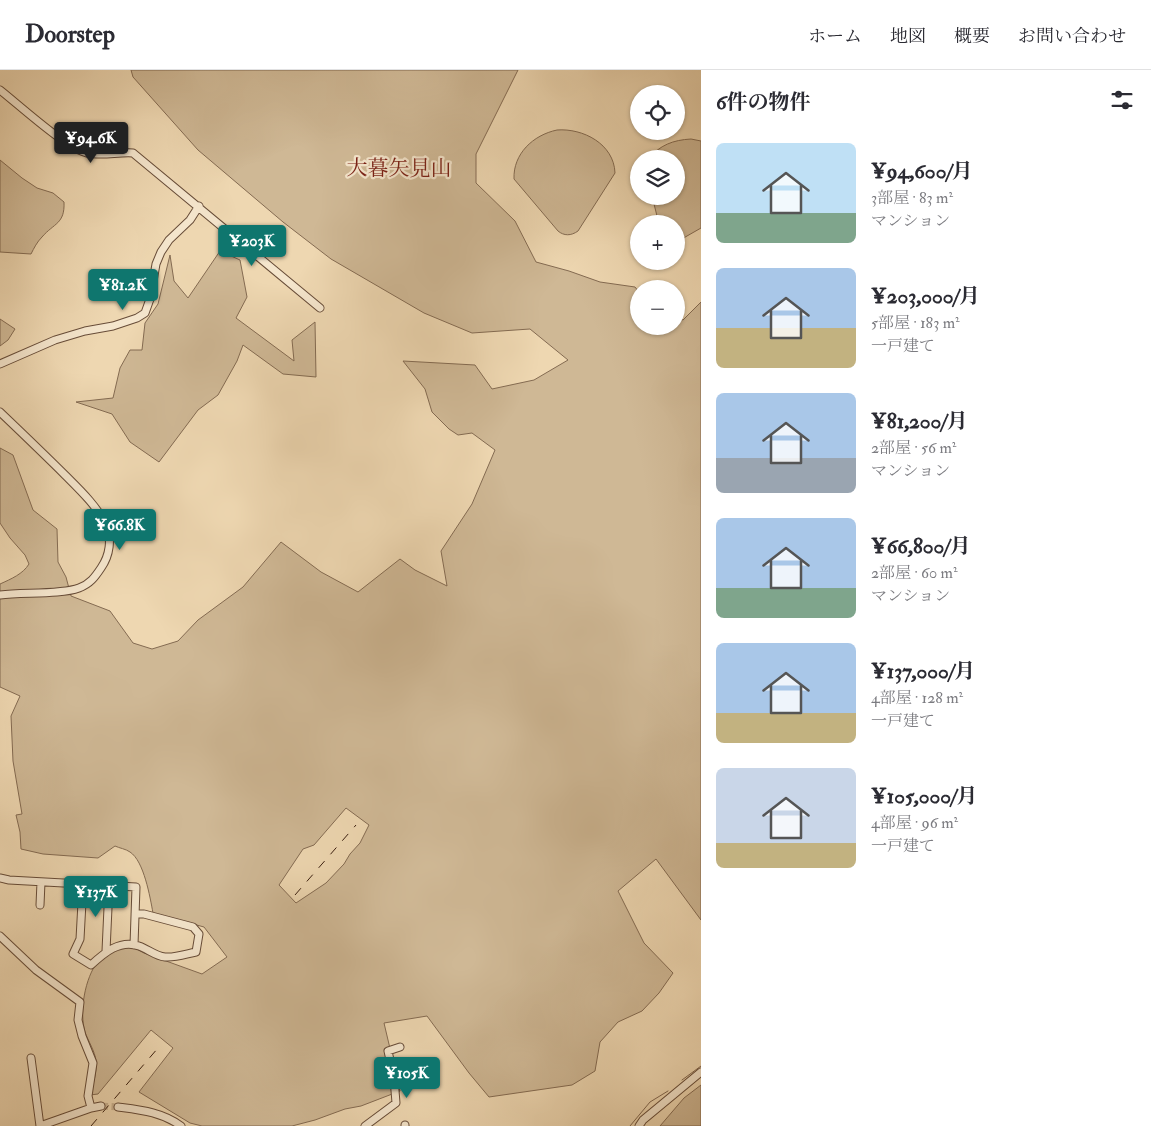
<!DOCTYPE html>
<html lang="ja">
<head>
<meta charset="utf-8">
<style>
	body { margin:0; font-family:"IM FELL Double Pica","Noto Serif JP",serif; background:#f7f7f7; color:#2b2b33; height:100vh; display:flex; flex-direction:column; font-size:19px; white-space:nowrap }
	* { box-sizing:border-box; margin:0 }
	p { font-size:16px; color:#7c7c81 }
	.icon { flex:none; width:28px; height:28px; fill:none; stroke:currentColor; stroke-width:2; stroke-linecap:round; stroke-linejoin:round }
	.map { position:relative; flex:1; overflow:hidden }
	.sheet { display:flex; flex-direction:column; background:#fff; width:450px }
	.sheet>* { flex:none }
	.controls { position:absolute; left:630px; top:15px; display:grid; gap:10px }
	.controls a { display:grid; place-items:center; width:55px; height:55px; border-radius:50%; background:#fff; box-shadow:0 1px 4px #0004; font-size:25px }
	.price { position:absolute; translate:-50% -42px; padding:0 11px; border-radius:5px; background:#0f766e; color:#fff; font-size:16px; line-height:32px; filter:drop-shadow(0 1px 2px #0008) }
	.price::after { content:''; position:absolute; left:50%; top:30px; width:15px; height:11px; margin-left:-8px; background:inherit; clip-path:polygon(0 0,100% 0,50% 100%) }
	.price.selected { background:#222; color:#fff }
	ul { padding:0; list-style:none }
	li { display:flex; align-items:center; gap:15px; height:125px; padding:0 15px }
	li span { display:grid; place-items:center; flex:none; width:140px; height:100px; border-radius:8px; color:#555 }
	li>.icon { margin-inline-start:auto }
	span .icon { width:60px; height:60px; fill:#fffc; stroke-width:1 }
	li b { font-size:21px }
	h2 { display:flex; justify-content:space-between; align-items:center; height:60px; padding:0 15px; font-size:21px }
	header { display:flex; align-items:center; gap:30px; box-sizing:border-box; height:70px; padding:0 25px; background:#fff; border-bottom:1px solid #e1e1e2 }
	header strong { font-size:24px }
	nav { display:flex; gap:28px; margin-inline-start:auto; font-size:18px }
	main { display:flex; flex:1; min-height:0 }
	.map>svg:first-child { display:block }
	.green { fill:#cfb895; stroke:#846b52; fill-rule:evenodd }
	.lines { fill:none; stroke-linecap:round; stroke-linejoin:round }
	.stream { stroke:#81674f; stroke-width:1 }
	.minor-tunnel { stroke:#cab291; stroke-width:7; stroke-dasharray:7 3.5; stroke-linecap:butt }
	.minor-casing { stroke:#674c38; stroke-width:9 }
	.minor { stroke:#f4e5cc; stroke-width:7 }
	.rail { stroke:#3a1e0f; stroke-width:1; stroke-dasharray:9 9; stroke-linecap:butt }
	.labels { text-anchor:middle; dominant-baseline:central; stroke-width:4.5; stroke-linejoin:round; paint-order:stroke }
	.quarter-label { font-size:21px; fill:#7a1f14; stroke:#f4e5cc }
</style>
</head>
<body>
<header>
<strong>Doorstep</strong>
<nav><a>ホーム</a><a>地図</a><a>概要</a><a>お問い合わせ</a></nav>
</header>
<main>
<div class="map">
<svg width="701" height="1056" viewBox="0 0 701 1056">
	<rect width="100%" height="100%" fill="#eed7b1"/>
	<filter id="stains"><feTurbulence type="fractalNoise" baseFrequency=".004" numOctaves="4"/><feColorMatrix values="0 0 0 0 .2 0 0 0 0 .09 0 0 0 0 .02 0 0 0 .5 -.17"/></filter>
	<radialGradient id="worn" r=".72"><stop offset=".6" stop-color="#630" stop-opacity="0"/><stop offset="1" stop-color="#630" stop-opacity=".3"/></radialGradient>
	<path class="green" d="M131,0H518L476,84V113L515,151L536,192L569,201L600,212L635,217L639,222V256H676V248L683,250L701,232V850L656,789L618,821L644,873L673,903L659,923L642,941L618,952L600,972L595,1001L572,1015L489,1027L469,1003L427,946L384,953L400,1021L361,1036L345,1039L315,1050L292,1056H202L190,1053L139,1022L173,978L151,960L98,1024L90,1025C93,1014 97,1003 96,991C95,981 88,971 85,962C79,941 85,908 98,891C104,883 120,879 129,875L144,883L202,904L227,887L204,857L153,843C150,827 144,791 130,782C126,779 119,778 115,776L98,788L43,784L21,779L20,762L16,745L22,744L13,691L11,646L20,626L0,617V514C11,509 23,504 29,494L25,485L10,468L0,453V378L13,385L33,440L57,459L58,492L66,507L71,526L110,541L133,573L152,579L178,571L198,550L243,517L281,472L321,502L358,522L400,489L415,500L447,516L441,481L472,434L495,380L472,363L458,365L449,359L432,342L425,319L403,291L475,295L492,319L534,310L568,290L530,259L472,263L424,243L331,189L283,152L198,80L133,7ZM346,738L369,755L360,773L350,784L344,794L326,813L296,833L279,815L303,779L314,775Z
		M557,60C583,58 614,74 615,103L578,161C571,166 564,166 558,161L514,109C513,84 533,65 557,60Z
		M691,69L701,71V158L680,170L676,171V154H659L652,126H676V89H648C660,75 673,70 691,69Z
		M0,90L22,108L37,118L53,123L64,132C65,154 54,153 42,167C37,172 34,178 31,184L0,182Z
		M220,181L240,190L247,227L236,248L294,291L292,270L315,252L316,307L283,304L243,275L237,291L218,325L198,340L159,392L130,372L112,344L76,332L113,328L120,298L130,280H142L145,253L158,234L170,185L174,211L188,228Z
		M0,249L15,259L8,270L0,276Z
		M701,1015V1056H660L684,1028Z"/>
	<g class="lines">
		<path class="stream" d="M682,1010L701,996
			M630,1056L650,1032L668,1021"/>
		<path class="minor-tunnel" d="M101,1036L118,1037"/>
		<g class="minor-casing">
			<path id="minor" d="M0,20C18,34 67,79 87,83C102,86 118,82 133,83L320,238
				M0,294L55,270L85,261L113,256L137,248L145,243L150,229L156,194L161,182L169,170L190,150L199,136
				M0,342C22,363 44,384 65,405C80,420 97,436 106,455C112,469 110,485 101,498C95,507 90,514 79,518C60,525 22,522 0,525
				M0,808L9,810L136,817L134,875
				M83,814L80,869L73,884L91,895C104,883 120,869 139,876C148,879 155,886 165,887C175,888 186,884 196,882L199,864L193,857L144,844H135
				M40,835L41,812
				M0,866L36,900L80,932L78,950L82,966L93,993L88,1026L91,1038L40,1056
				M106,881L109,816
				M31,988L40,1056
				M118,1037C141,1040 162,1042 181,1056
				M91,1038L101,1036
				M405,1055V1056
				M365,1056L396,1033L394,1008L388,981L400,977
				M639,1056L643,1050L701,1002"/>
		</g>
		<use href="#minor" class="minor"/>
		<path class="rail" d="M295,825L356,755
			M91,1056L158,978"/>
	</g>
	<g class="labels">
		<g class="quarter-label">
			<text x="399" y="98">大暮矢見山</text>
		</g>
	</g>
	<rect width="100%" height="100%" filter="url(#stains)"/>
	<rect width="100%" height="100%" fill="url(#worn)"/>
</svg>
<div class="controls">
<a><svg class="icon" aria-label="locate" viewBox="0 0 24 24"><circle cx="12" cy="12" r="6"/><path d="M12 2v4M12 18v4M2 12h4M18 12h4"/></svg></a>
<a><svg class="icon" aria-label="layers" viewBox="0 0 24 24"><path d="M12 4l9 5-9 5-9-5zM3 14l9 5 9-5"/></svg></a>
<a>+</a>
<a>−</a>
</div>
<b class="price selected" style="left:91px;top:94px">¥94.6K</b>
<b class="price" style="left:252px;top:197px">¥203K</b>
<b class="price" style="left:123px;top:241px">¥81.2K</b>
<b class="price" style="left:120px;top:481px">¥66.8K</b>
<b class="price" style="left:96px;top:848px">¥137K</b>
<b class="price" style="left:407px;top:1029px">¥105K</b>
</div>
<section class="sheet">
<h2>6件の物件<svg class="icon" aria-label="filters" viewBox="0 0 24 24"><path d="M4 7h16M4 17h16"/><circle cx="9" cy="7" r="2"/><circle cx="15" cy="17" r="2"/></svg></h2>
<ul>
<li><span style="background:linear-gradient(#bfe0f5 70%,#7fa58c 0)"><svg class="icon" aria-label="home" viewBox="0 0 24 24"><path d="M3 11l9-7 9 7M6 9v11h12V9"/></svg></span><div><b>¥94,600/月</b><p>3部屋 · 83 m²</p><p>マンション</p></div></li>
<li><span style="background:linear-gradient(#a9c7e8 60%,#c2b280 0)"><svg class="icon" aria-label="home" viewBox="0 0 24 24"><path d="M3 11l9-7 9 7M6 9v11h12V9"/></svg></span><div><b>¥203,000/月</b><p>5部屋 · 183 m²</p><p>一戸建て</p></div></li>
<li><span style="background:linear-gradient(#a9c7e8 65%,#9aa5b1 0)"><svg class="icon" aria-label="home" viewBox="0 0 24 24"><path d="M3 11l9-7 9 7M6 9v11h12V9"/></svg></span><div><b>¥81,200/月</b><p>2部屋 · 56 m²</p><p>マンション</p></div></li>
<li><span style="background:linear-gradient(#a9c7e8 70%,#7fa58c 0)"><svg class="icon" aria-label="home" viewBox="0 0 24 24"><path d="M3 11l9-7 9 7M6 9v11h12V9"/></svg></span><div><b>¥66,800/月</b><p>2部屋 · 60 m²</p><p>マンション</p></div></li>
<li><span style="background:linear-gradient(#a9c7e8 70%,#c2b280 0)"><svg class="icon" aria-label="home" viewBox="0 0 24 24"><path d="M3 11l9-7 9 7M6 9v11h12V9"/></svg></span><div><b>¥137,000/月</b><p>4部屋 · 128 m²</p><p>一戸建て</p></div></li>
<li><span style="background:linear-gradient(#c9d6e8 75%,#c2b280 0)"><svg class="icon" aria-label="home" viewBox="0 0 24 24"><path d="M3 11l9-7 9 7M6 9v11h12V9"/></svg></span><div><b>¥105,000/月</b><p>4部屋 · 96 m²</p><p>一戸建て</p></div></li>
</ul>
</section>
</main>
</body>
</html>
